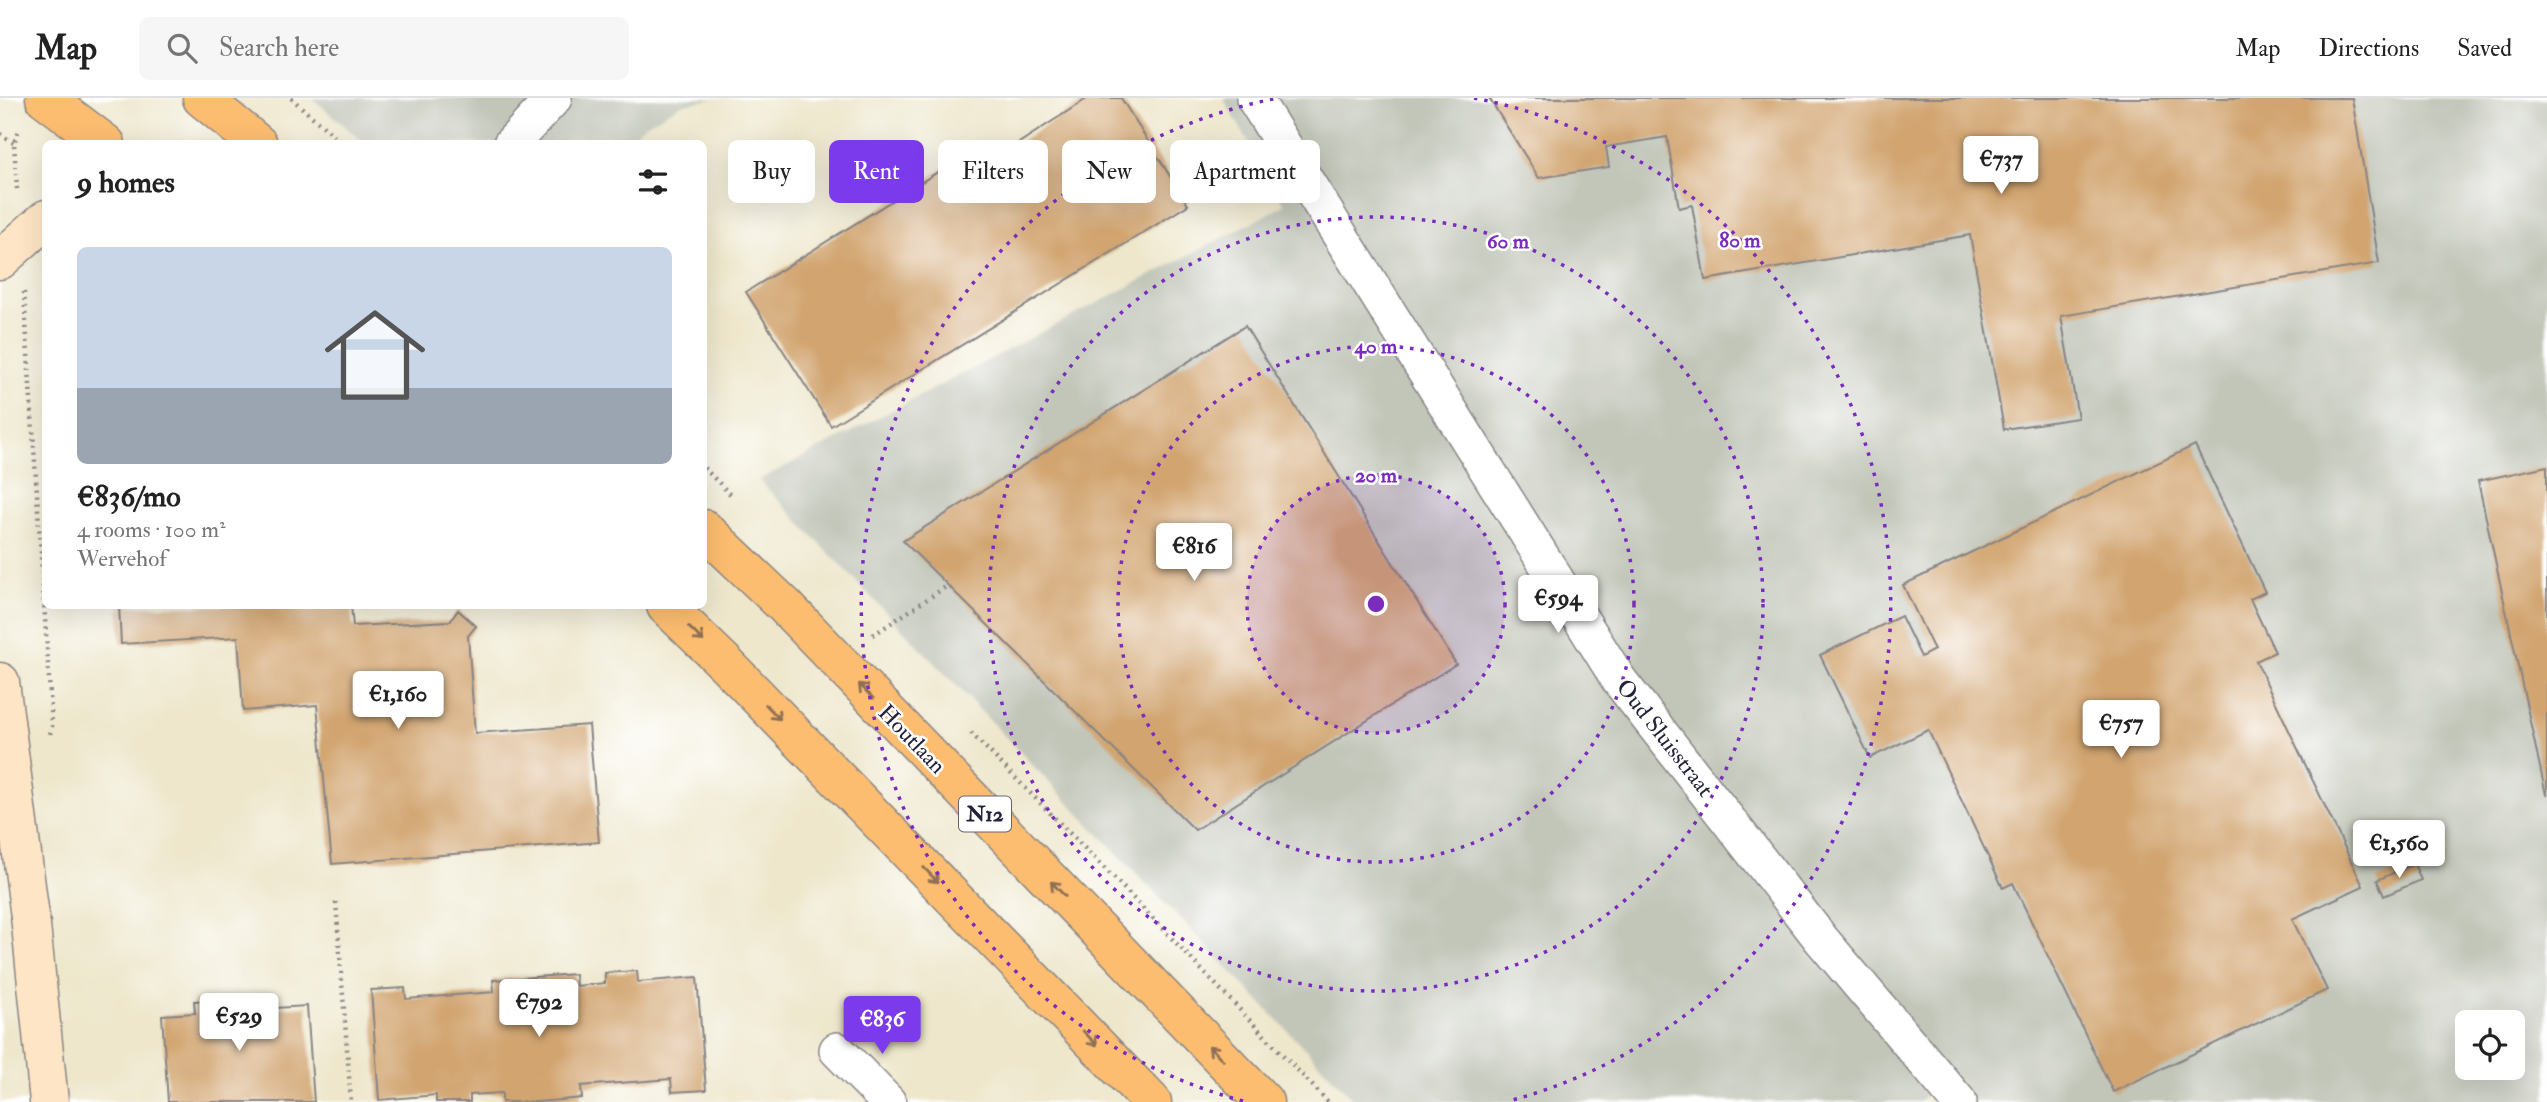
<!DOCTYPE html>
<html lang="en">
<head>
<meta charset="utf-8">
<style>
	body { margin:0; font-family:"IM FELL Double Pica",serif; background:#f6f6f6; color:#222; height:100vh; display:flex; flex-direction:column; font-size:26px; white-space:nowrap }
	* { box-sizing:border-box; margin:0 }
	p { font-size:23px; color:#767676 }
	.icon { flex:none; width:38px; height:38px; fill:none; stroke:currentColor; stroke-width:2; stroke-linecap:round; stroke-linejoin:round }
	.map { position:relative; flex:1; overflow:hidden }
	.panel { position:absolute; left:42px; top:42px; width:665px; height:469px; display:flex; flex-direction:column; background:#fff; border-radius:10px; box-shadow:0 7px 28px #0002 }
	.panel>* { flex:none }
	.guide { position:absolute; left:728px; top:42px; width:665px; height:63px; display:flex; gap:14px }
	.buttons { position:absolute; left:2455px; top:912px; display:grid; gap:14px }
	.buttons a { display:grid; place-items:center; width:70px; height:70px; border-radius:10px; background:#fff; box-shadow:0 7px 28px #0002; font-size:35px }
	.price { position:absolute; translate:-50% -60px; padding:0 16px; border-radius:7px; background:#fff; color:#222; font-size:23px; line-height:46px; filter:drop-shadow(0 2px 4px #0008) }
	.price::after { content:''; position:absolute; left:50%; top:42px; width:21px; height:16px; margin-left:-10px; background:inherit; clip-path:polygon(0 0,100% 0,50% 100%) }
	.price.current { background:#7c3aed; color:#fff }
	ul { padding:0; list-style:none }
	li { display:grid; align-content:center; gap:14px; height:371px; padding:0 35px }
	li+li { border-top:2px solid #e0e0e0 }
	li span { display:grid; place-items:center; height:217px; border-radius:10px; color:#555 }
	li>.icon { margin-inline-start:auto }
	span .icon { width:126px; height:126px; fill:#fffc; stroke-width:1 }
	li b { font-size:30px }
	h2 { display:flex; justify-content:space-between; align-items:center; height:84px; padding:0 35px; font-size:30px }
	.chip { padding:0 24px; border-radius:10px; background:#fff; box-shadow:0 7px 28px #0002; font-size:24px; line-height:63px }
	.chip.current { background:#7c3aed; color:#fff }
	header { display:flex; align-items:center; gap:42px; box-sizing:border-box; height:98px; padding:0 35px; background:#fff; border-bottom:2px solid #e0e0e0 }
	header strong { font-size:33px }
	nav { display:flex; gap:38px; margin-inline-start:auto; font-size:24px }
	.search { width:490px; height:63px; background:#f6f6f6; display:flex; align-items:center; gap:18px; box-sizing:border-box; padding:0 24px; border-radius:10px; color:#767676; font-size:26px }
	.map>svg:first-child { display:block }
	.industrial { fill:#c2c6b9; fill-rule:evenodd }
	.building { fill:#d1a470 }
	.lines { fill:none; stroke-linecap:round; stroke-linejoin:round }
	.street-casing { stroke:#888484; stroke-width:38 }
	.secondary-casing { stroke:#888484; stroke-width:41 }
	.primary-casing { stroke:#888484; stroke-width:41 }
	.path { stroke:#888484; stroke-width:4.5; stroke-dasharray:2 5; stroke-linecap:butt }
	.street { stroke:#fff; stroke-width:35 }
	.secondary { stroke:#fee5c5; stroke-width:38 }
	.primary { stroke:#fcbd6f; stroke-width:38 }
	.oneway { stroke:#8f7055 }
	.ring { fill:none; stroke:#7b2cbf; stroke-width:3.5; stroke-dasharray:3.5 7 }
	.labels { text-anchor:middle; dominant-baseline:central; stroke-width:5; stroke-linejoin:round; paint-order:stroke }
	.shield { fill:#fff; stroke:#646476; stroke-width:2 }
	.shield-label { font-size:21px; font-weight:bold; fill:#22223b }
	.street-label { font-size:23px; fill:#22223b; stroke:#fff }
	.centre { fill:#7b2cbf; stroke:#fff; stroke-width:3.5 }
	.ring-label { font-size:21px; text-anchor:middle; font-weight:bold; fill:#7b2cbf; stroke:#fff; stroke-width:5; stroke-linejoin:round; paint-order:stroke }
</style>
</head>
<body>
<header>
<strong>Map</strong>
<div class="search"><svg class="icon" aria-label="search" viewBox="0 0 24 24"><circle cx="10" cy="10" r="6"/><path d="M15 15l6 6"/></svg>Search here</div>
<nav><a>Map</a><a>Directions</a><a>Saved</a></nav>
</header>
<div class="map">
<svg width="2547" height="1004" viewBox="0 0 2547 1004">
	<rect width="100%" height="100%" fill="#fff"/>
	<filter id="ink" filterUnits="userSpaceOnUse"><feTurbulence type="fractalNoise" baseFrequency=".0143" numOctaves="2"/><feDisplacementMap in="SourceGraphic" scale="14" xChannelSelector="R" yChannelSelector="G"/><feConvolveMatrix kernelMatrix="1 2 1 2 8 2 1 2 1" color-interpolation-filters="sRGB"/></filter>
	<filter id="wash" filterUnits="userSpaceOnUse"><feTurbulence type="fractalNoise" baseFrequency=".00686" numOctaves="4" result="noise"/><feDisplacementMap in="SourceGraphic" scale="28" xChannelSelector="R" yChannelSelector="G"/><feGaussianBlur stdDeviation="1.57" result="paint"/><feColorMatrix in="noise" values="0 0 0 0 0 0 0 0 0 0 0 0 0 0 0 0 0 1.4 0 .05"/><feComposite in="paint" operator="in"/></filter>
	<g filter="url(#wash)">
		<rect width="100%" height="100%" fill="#eee7cc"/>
		<path class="industrial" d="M312,0H717L680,7L643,28L626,46L364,45Z
			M1223,0H2547V1004H1959L1942,984L1919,1004H1356L759,382L1285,107ZM2468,924H2513V970H2468Z"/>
		<g id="blocks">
			<path class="building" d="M1088,0H1121L1188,107L831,328L746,194L973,52L982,69Z
				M1489,0H2352L2379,165L2061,218L2078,320L2004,331L1970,137L1705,182L1692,107L1679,110L1667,39L1606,49L1609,69L1539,80Z
				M1245,228L1456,566L1195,732L903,443Z
				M2195,347L2265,494L2250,501L2275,554L2256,563L2363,788L2292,821L2327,892L2113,994L2013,785L2003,790L1928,632L1870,660L1820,557L1901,518L1921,559L1934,552L1903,487Z
				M2547,368V697H2546L2478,383Z
				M119,508H351L353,528L450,523L458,512L476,528L468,538L475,635L589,627L599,744L332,766L317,607L243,613L238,539L121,546Z
				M2414,766L2421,782L2384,798L2377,782Z
				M637,873L638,884L697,879L706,992L672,994L671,981L581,988L582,1000L538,1004H502V995L470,997V1004H436V997L379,1002L371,892L405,890L406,901L494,894L493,882L575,876L576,888L605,885V875Z
				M275,898V910L307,908L314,1004H168L162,917L195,915L194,903Z"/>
		</g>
	</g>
	<g filter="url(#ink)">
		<use href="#blocks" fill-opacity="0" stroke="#888484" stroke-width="2"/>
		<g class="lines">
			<g class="street-casing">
				<path id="street" d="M1254,0L1619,582L1821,841L1959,1004
					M511,46L554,0
					M837,952L888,1004"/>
			</g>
			<g class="secondary-casing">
				<path id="secondary" d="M0,162L46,121
					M0,584L31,827L49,1004"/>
			</g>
			<g class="primary-casing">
				<path id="primary" d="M45,0L106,46
					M202,0L258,46
					M704,431L784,507L1264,1004
					M666,508L725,565L1152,1004"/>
			</g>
			<path class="path" d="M291,0L343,46
				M0,36L14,45
				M17,91L14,45L19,31
				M24,194L52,628L50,636
				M704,370L731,397
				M873,537L947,488
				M971,635L1113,779L1328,1004
				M336,804L351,1004"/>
			<use href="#street" class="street"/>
			<use href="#secondary" class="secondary"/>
			<use href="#primary" class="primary"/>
		</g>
		<defs><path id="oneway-shaft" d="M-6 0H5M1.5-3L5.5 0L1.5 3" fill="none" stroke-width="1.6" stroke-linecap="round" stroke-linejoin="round" transform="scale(1.75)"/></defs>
		<g class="oneway">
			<use href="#oneway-shaft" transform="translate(696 536) rotate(44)"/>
			<use href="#oneway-shaft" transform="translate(866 593) rotate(-134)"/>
			<use href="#oneway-shaft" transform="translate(773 614) rotate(46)"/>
			<use href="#oneway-shaft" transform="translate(931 777) rotate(46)"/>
			<use href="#oneway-shaft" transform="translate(1058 791) rotate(-134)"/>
			<use href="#oneway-shaft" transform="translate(1090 940) rotate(46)"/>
			<use href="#oneway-shaft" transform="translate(1216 955) rotate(-134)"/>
		</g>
	</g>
	<circle cx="1376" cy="506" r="129" fill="#7b2cbf" fill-opacity=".12"/>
	<g class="ring">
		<circle cx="1376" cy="506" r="129"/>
		<circle cx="1376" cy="506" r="258"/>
		<circle cx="1376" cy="506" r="387"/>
		<path d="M1243 1003A515 515 0 0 1 1278 0M1474 0A515 515 0 0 1 1509 1003"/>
	</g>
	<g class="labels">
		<rect class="shield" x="959" y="698.5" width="52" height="35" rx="5"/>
		<g class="shield-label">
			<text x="985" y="716">N12</text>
		</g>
		<g class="street-label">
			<text transform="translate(1665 640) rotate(52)">Oud Sluisstraat</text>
			<text transform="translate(912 641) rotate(46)">Houtlaan</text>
		</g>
	</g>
	<circle cx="1376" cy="506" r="10" class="centre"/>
	<g class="ring-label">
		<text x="1740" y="149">80 m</text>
		<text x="1508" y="150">60 m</text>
		<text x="1376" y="255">40 m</text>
		<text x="1376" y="384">20 m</text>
	</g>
</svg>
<div class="buttons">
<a><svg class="icon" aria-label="locate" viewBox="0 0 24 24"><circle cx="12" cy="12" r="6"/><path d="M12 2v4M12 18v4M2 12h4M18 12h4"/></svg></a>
</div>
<b class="price" style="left:2001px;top:98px">€737</b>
<b class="price" style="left:1194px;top:485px">€816</b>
<b class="price" style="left:1558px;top:537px">€594</b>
<b class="price" style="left:398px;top:633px">€1,160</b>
<b class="price" style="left:2121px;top:662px">€757</b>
<b class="price" style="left:2399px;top:782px">€1,560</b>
<b class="price" style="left:539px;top:941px">€792</b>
<b class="price" style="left:239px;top:955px">€529</b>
<b class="price current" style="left:882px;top:958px">€836</b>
<div class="guide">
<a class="chip">Buy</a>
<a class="chip current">Rent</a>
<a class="chip">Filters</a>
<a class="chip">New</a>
<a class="chip">Apartment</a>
</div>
<section class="panel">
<h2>9 homes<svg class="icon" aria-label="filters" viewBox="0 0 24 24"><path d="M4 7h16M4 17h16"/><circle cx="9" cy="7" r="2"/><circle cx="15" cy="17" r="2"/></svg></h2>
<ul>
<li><span style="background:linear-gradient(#c9d6e8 65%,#9aa5b1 0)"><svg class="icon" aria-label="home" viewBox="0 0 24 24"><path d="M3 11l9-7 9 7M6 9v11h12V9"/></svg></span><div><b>€836/mo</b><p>4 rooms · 100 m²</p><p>Wervehof</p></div></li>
</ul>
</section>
</div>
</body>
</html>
